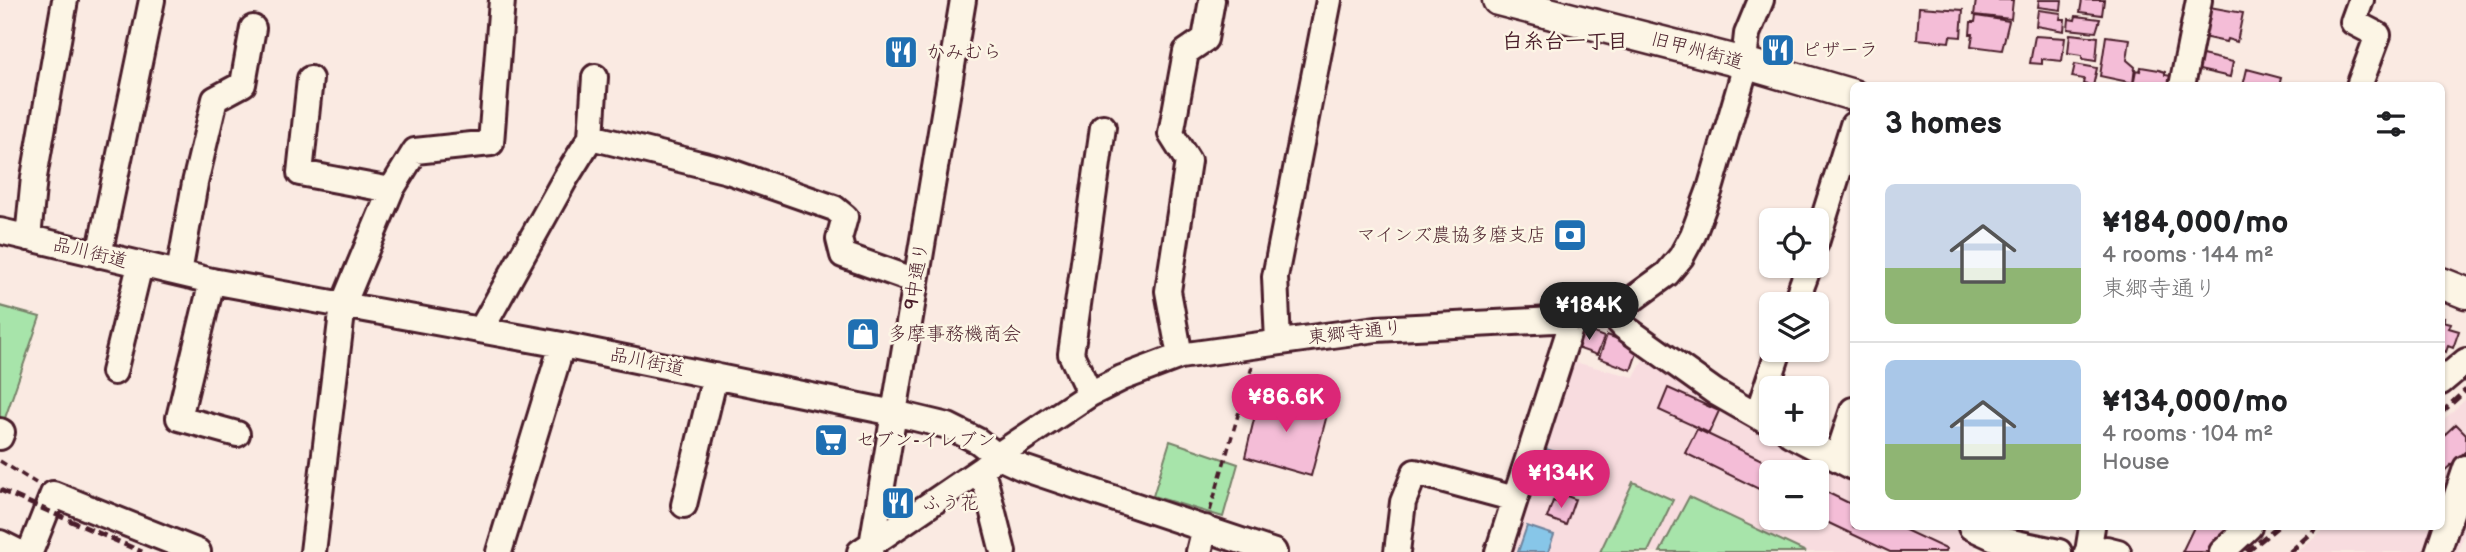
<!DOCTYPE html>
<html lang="en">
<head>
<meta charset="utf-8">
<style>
	body { margin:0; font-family:"Balsamiq Sans","Klee One",sans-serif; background:#f6f6f6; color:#202124; height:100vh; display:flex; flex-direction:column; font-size:26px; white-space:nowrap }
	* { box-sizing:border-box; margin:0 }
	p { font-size:23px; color:#757577 }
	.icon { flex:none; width:38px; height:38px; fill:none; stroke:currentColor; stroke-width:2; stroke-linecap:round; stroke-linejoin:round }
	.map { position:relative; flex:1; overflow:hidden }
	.side { position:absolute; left:1850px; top:82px; width:595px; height:448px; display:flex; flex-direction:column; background:#fff; border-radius:10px; box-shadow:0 2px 5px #0004 }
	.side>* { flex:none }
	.fabs { position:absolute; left:1759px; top:208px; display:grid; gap:14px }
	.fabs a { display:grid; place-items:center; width:70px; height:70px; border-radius:10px; background:#fff; box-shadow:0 2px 5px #0004; font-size:35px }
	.price { position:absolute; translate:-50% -60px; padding:0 16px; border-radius:24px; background:#db2777; color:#fff; font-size:23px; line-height:46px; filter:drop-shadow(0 2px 4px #0008) }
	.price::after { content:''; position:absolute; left:50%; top:42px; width:21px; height:16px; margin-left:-10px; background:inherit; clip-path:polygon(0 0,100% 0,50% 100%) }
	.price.active { background:#222; color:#fff }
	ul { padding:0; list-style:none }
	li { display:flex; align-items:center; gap:21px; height:175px; padding:0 35px }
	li+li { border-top:2px solid #e0e0e0 }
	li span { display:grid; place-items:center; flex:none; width:196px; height:140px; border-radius:10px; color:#555 }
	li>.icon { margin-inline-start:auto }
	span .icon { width:84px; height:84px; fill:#fffc; stroke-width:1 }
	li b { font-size:30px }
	h2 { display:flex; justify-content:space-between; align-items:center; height:84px; padding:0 35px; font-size:30px }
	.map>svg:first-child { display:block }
	.built { fill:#f8dcdf; fill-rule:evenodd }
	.green { fill:#a7e4aa; stroke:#78826a; stroke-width:2 }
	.water { fill:#87c6e8; stroke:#6f839c; stroke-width:2 }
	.building { fill:#f4bdd7; stroke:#4a1f2b; stroke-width:2 }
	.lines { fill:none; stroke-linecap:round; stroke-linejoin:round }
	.minor-casing { stroke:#4a1f2b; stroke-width:30 }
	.major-casing { stroke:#4a1f2b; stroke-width:35 }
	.path { stroke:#4a1f2b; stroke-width:3.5; stroke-dasharray:7 5; stroke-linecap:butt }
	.minor { stroke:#fcf5e5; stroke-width:24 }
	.major { stroke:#fcf5e5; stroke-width:30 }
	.rail { stroke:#4a1f2b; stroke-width:5; stroke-dasharray:10 5; stroke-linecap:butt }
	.labels { text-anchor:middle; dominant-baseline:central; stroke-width:5; stroke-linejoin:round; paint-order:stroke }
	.poi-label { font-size:19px; fill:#4a1f2b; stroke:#fcf5e5; text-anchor:start }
	.street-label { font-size:19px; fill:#4a1f2b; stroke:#fcf5e5 }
	.neighbourhood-label { font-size:21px; font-weight:bold; fill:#4a1f2b; stroke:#fcf5e5 }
</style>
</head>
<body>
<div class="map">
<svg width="2466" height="552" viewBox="0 0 2466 552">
	<rect width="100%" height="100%" fill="#faeae2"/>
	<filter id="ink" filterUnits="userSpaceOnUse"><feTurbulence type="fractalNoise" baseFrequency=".0143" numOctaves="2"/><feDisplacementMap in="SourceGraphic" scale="14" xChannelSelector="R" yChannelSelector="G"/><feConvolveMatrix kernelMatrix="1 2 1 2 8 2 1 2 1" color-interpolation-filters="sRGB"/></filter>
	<g filter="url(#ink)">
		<path class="built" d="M1646,356L1771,434L1853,478V527H1950L1981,543L1972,552H1509L1570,361L1634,377ZM1771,472H1816V518H1771Z
			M2466,399V536L2462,538L2458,552H2298L2327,527H2441V422Z"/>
		<path class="green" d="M0,306L40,317L5,418L0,421Z
			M1170,441L1238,464L1223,517L1153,496Z
			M1633,482L1673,500L1648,552H1600Z
			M1689,497L1806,552H1660Z"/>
		<path class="water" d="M1546,449L1577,459L1571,480L1539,470Z
			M1527,526L1554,535L1548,552H1518Z"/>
		<path class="building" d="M1976,0H2013L2011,19L1974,15Z
			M2039,0H2062L2061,10L2038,7Z
			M2082,0H2104L2102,15L2080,12Z
			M2204,6L2243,13L2237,42L2227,39L2226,42L2198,36Z
			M1919,7L1963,10L1961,37L1950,36L1949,42L1917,39Z
			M2038,10L2061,13L2060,19H2065L2064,31L2036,26Z
			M1976,16L2009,21L2002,50L1971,46L1973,34H1970L1971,22H1975Z
			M2076,16L2100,19L2096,32L2068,29L2069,19L2075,20Z
			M2070,34L2098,37L2096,61L2082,59V55L2068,53Z
			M2035,36L2065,38L2062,61L2042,59V64L2030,63Z
			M2106,36L2130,39L2127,60L2135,67L2133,83L2100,76Z
			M2198,54L2233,62L2230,77L2195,69Z
			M2075,64L2097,68L2093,86L2083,84L2084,79L2072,77Z
			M2141,67L2159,70L2165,72V75L2177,77L2175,86L2133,85L2136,70L2140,71Z
			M2247,69L2281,78L2279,86H2243Z
			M2441,316L2445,317L2443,321L2451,323L2449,328L2459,331L2453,348L2448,346L2446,352L2443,350L2441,355Z
			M1581,328L1604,337L1597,355L1574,347Z
			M1607,335L1639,347L1631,370L1599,358Z
			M1668,388L1719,411L1709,433L1659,410Z
			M1260,394L1328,411L1311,476L1245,457Z
			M2456,424L2466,434V451L2441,474V438Z
			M1697,429L1787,472H1771V495L1685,453Z
			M1816,487L1853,505V527H1899L1946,549L1945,552H1890L1816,517Z
			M1564,495L1575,499L1566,525L1547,518L1553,501L1560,503Z
			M2194,527H2234L2207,552H2182Z"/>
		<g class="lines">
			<g class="minor-casing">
				<path id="minor" d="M310,79L300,173L391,190
					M2182,86L2199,0
					M2359,86L2378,35L2353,22L2361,0
					M591,137L728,171L834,208L845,217L839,239L843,255L916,281
					M0,231L212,281L562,345L894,413L948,426L978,441L997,456L1023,468L1274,552
					M28,238L34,177L65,0
					M1816,243L1853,125
					M99,255L152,0
					M179,273L195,183L215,99L243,84L253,28
					M212,281L179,418L237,434
					M1795,304L1809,266
					M1612,314L1624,327L1715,392L1771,424
					M481,330L565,179L591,137L595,77
					M1278,342L1275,277L1329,0
					M1180,356L1168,291L1188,161L1171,134L1186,52L1205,39L1212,0
					M114,372L140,265
					M2441,382L2466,361
					M1090,394L1071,354L1103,127
					M1757,416L1779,350
					M0,431L2,432L0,437
					M1790,434L1853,467
					M1837,458L1853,410
					M982,469L1003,552
					M684,505L715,376
					M1971,527L1997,539L2059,552
					M0,543L18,552
					M871,551L963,0
					M30,552L53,494L198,552
					M313,552L343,305L391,190L415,151L491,143L502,0
					M499,552L562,345
					M860,552L982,469L997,456L1090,394L1122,378L1180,356L1376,329L1573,319L1612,314L1667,274L1681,257L1693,235L1710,189L1742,79L1747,34L1761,0
					M1199,552L1205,528
					M1397,552L1403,502L1415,472L1515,499
					M1498,552L1573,319
					M2087,552L2106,549L2118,552
					M2088,552L2092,527
					M2222,552L2249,527
					M2438,552L2466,468"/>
			</g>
			<g class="major-casing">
				<path id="major" d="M1498,0L1744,63L1853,95
					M2441,283L2466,293"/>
			</g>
			<path class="path" d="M0,461L36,483
				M1210,511L1252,367"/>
			<use href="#minor" class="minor"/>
			<use href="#major" class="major"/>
			<path class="rail" d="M2441,413L2466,390
				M0,490L142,552
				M2247,552L2277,527
				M2290,552L2318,527"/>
		</g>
	</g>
	<defs>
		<g id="restaurant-square" transform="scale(1.75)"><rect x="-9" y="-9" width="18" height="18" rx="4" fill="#1f6fb2" stroke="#fcf5e5"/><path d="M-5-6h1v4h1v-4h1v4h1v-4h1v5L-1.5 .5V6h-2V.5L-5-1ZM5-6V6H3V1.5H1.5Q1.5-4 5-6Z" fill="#fff"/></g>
		<g id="bank-square" transform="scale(1.75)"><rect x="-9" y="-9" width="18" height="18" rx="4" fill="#1f6fb2" stroke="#fcf5e5"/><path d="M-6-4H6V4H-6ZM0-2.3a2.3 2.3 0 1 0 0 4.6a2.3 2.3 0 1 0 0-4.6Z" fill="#fff"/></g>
		<g id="shop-square" transform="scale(1.75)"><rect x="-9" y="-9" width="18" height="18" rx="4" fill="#1f6fb2" stroke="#fcf5e5"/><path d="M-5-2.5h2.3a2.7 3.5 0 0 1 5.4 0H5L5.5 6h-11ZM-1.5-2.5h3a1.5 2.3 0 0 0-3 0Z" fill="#fff"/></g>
		<g id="supermarket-square" transform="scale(1.75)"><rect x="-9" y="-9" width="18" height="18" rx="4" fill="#1f6fb2" stroke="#fcf5e5"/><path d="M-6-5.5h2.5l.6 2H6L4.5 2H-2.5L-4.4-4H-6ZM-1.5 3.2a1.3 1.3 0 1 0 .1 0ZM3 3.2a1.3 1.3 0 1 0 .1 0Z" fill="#fff"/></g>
	</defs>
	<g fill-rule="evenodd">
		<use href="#restaurant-square" x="1778" y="50"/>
		<use href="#restaurant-square" x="901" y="52"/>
		<use href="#bank-square" x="1570" y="235"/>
		<use href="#shop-square" x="863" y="334"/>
		<use href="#supermarket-square" x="831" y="440"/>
		<use href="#restaurant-square" x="898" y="503"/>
	</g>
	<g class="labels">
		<g class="poi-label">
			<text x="1802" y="50">ピザーラ</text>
			<text x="926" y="52">かみむら</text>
			<text x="1546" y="235" text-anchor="end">マインズ農協多磨支店</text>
			<text x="888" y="334">多摩事務機商会</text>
			<text x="856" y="440">セブン-イレブン</text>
			<text x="922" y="503">ふう花</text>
		</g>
		<g class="street-label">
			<text transform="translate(1697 51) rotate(15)">旧甲州街道</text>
			<text transform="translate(90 253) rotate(14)">品川街道</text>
			<text transform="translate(917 276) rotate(-81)">9中通り</text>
			<text transform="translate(1355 333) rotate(-6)">東郷寺通り</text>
			<text transform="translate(647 362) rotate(12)">品川街道</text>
		</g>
		<g class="neighbourhood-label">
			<text x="1565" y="41">白糸台一丁目</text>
		</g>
	</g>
</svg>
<div class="fabs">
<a><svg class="icon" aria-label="locate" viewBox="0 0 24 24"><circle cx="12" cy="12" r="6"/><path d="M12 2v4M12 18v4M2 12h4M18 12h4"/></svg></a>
<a><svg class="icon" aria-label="layers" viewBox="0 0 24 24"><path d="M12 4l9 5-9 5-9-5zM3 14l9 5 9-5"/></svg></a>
<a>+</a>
<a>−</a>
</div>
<b class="price active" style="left:1589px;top:342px">¥184K</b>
<b class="price" style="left:1286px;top:434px">¥86.6K</b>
<b class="price" style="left:1561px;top:510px">¥134K</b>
<section class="side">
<h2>3 homes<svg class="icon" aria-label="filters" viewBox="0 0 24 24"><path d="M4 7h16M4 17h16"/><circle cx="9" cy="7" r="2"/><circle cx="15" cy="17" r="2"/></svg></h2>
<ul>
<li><span style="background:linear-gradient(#c9d6e8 60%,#8fb573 0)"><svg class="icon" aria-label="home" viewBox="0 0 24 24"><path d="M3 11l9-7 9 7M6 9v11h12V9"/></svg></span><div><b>¥184,000/mo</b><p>4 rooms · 144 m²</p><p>東郷寺通り</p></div></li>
<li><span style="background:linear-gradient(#a9c7e8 60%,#8fb573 0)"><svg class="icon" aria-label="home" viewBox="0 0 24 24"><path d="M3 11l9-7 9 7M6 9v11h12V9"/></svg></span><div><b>¥134,000/mo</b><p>4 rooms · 104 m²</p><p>House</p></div></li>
</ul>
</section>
</div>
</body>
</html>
